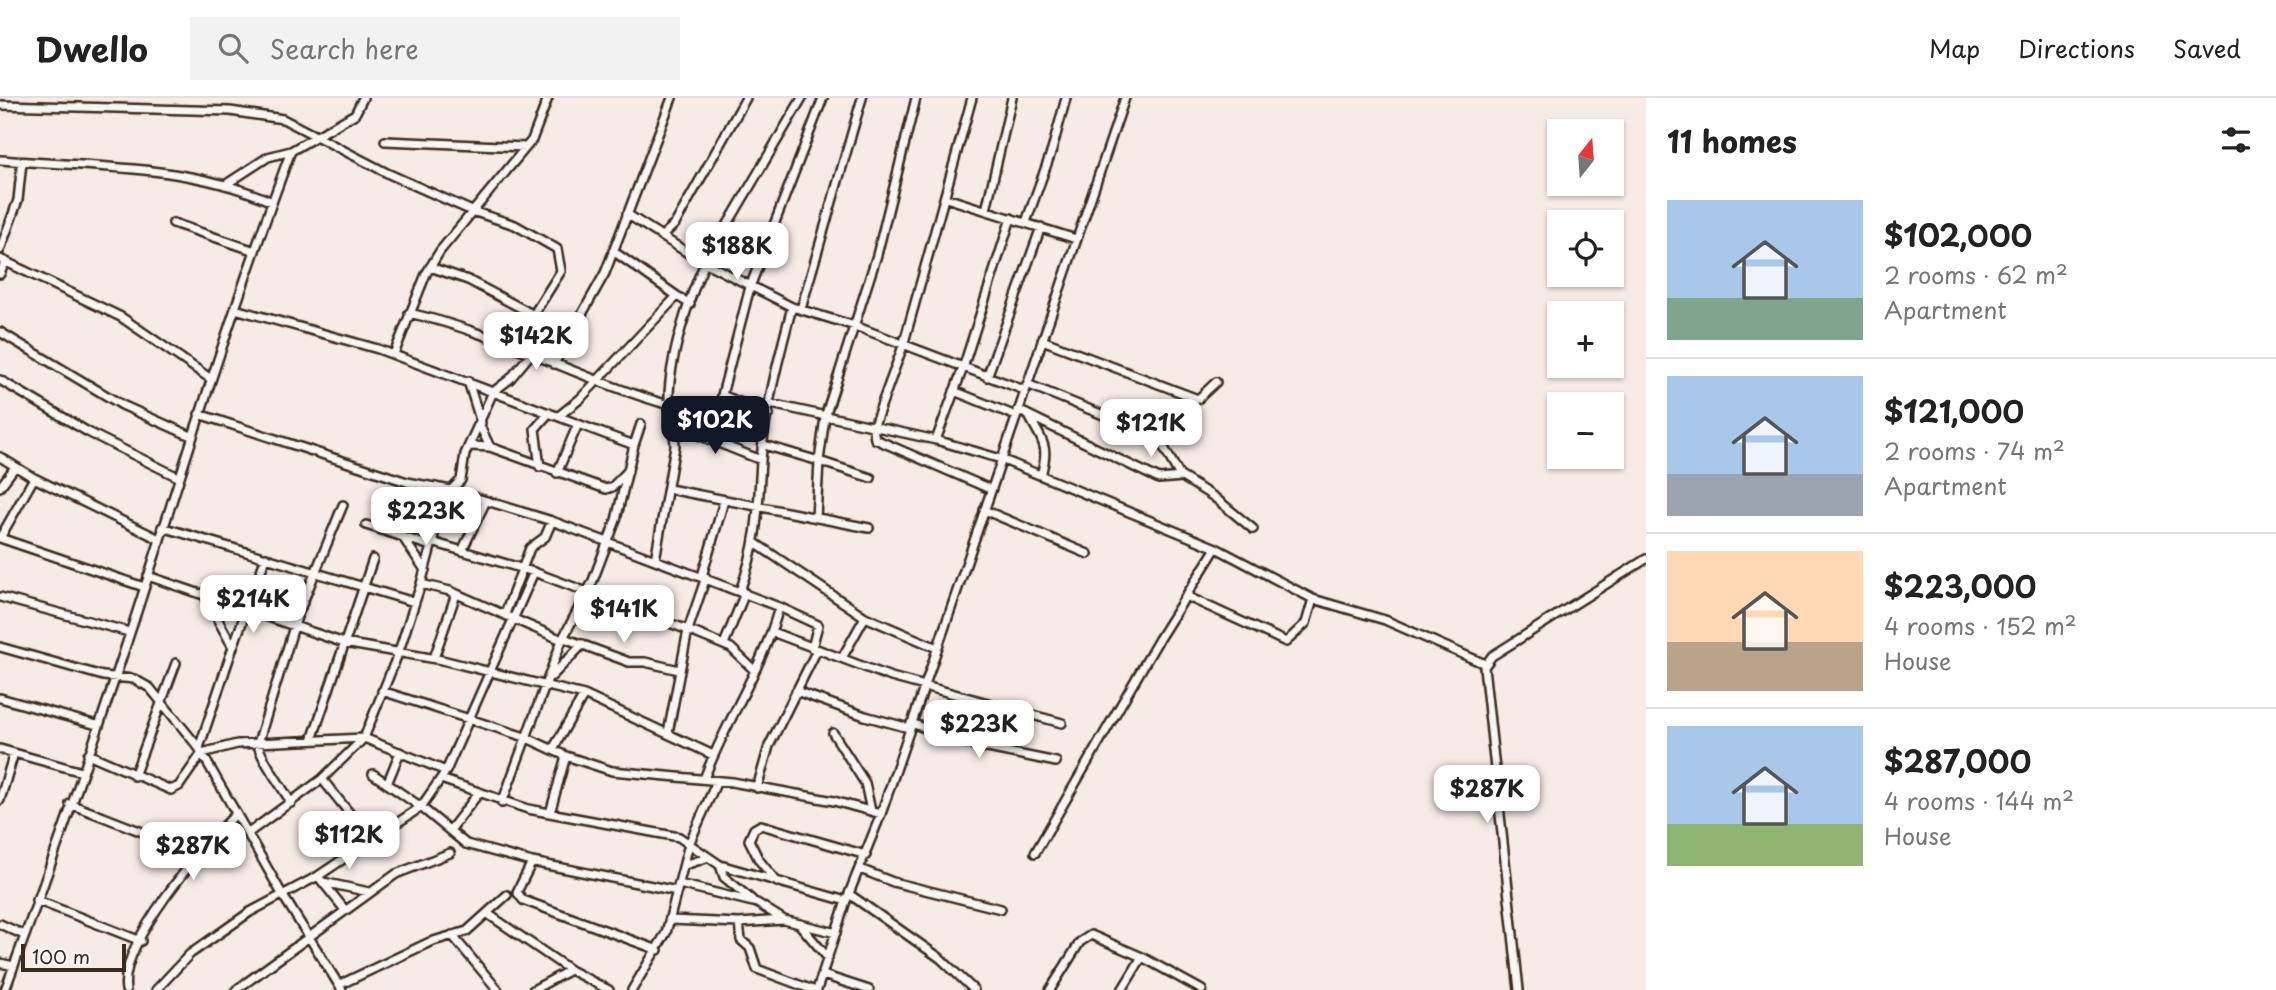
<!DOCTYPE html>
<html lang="en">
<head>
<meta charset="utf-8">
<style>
	body { margin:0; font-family:"Playpen Sans",sans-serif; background:#f2f2f2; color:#222; height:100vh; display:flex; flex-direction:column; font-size:26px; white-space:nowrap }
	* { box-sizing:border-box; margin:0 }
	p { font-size:23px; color:#767676 }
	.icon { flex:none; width:38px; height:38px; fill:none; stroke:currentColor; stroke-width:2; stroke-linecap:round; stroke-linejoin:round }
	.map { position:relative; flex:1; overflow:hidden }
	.side { display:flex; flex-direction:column; background:#fff; width:630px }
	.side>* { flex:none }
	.needle { width:46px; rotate:17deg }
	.buttons { position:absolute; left:1547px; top:21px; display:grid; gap:14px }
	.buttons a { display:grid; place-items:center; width:77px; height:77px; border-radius:0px; background:#fff; box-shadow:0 2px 5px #0004; font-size:35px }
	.scale { position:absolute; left:21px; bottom:18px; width:105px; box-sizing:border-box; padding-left:7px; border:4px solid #3b2a1e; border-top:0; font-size:19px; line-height:24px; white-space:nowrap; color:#3b2a1e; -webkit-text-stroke:5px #f6f6f2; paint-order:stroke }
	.price { position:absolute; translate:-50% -60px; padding:0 16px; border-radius:14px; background:#fff; color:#222; font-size:23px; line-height:46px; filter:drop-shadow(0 2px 4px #0008) }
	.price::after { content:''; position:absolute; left:50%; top:42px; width:21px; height:16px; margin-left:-10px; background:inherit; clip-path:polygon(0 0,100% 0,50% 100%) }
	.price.selected { background:#111827; color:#fff }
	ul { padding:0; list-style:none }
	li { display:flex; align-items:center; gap:21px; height:175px; padding:0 21px }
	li+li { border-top:2px solid #e0e0e0 }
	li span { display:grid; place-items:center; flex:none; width:196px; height:140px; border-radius:0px; color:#555 }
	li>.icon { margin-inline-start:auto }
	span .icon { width:84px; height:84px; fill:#fffc; stroke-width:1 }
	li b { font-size:30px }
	h2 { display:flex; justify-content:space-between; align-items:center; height:84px; padding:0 21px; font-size:30px }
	header { display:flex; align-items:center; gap:42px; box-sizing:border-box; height:98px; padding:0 35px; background:#fff; border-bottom:2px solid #e0e0e0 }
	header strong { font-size:33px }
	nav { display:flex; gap:38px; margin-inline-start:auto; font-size:24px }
	.search { width:490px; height:63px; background:#f2f2f2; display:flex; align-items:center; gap:18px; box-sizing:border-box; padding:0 24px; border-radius:0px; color:#767676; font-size:26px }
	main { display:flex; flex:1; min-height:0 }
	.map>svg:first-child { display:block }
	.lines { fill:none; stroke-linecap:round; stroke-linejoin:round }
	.minor-casing { stroke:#3b2a1e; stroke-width:12 }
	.minor { stroke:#f6f6f2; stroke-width:7 }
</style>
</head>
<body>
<header>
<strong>Dwello</strong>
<div class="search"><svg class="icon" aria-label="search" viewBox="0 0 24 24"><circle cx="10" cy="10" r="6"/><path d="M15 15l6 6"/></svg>Search here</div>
<nav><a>Map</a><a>Directions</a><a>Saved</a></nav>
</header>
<main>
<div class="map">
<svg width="1646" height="892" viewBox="0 0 1646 892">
	<rect width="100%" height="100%" fill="#f7ebe6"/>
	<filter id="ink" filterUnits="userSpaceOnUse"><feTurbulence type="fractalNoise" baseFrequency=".0143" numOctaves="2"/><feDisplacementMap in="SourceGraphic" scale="14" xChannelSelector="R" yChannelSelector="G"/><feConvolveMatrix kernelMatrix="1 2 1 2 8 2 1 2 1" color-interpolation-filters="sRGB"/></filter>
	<g filter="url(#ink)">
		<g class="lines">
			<g class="minor-casing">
				<path id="minor" d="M972,0L903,248L873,330L875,341L990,391
					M0,7L230,13L283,21L389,76L472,113L515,127L557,151L561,173L532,219L535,227L567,244
					M385,43L526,49
					M0,62C89,69 190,66 272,104
					M225,87L268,59L291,53
					M946,100L1076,141
					M986,112L1012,0
					M627,116L694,159L792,209L855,228L1024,292
					M1026,124L1052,52L1066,0
					M173,125L255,153
					M662,138L675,126L746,0
					M0,152L18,102L22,64
					M613,153L677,198
					M0,161L121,219L211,281
					M430,169L468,182L532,216
					M0,176L5,164
					M235,211L378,251L634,347L616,422L592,485L562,542L502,705
					M801,211L862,0
					M409,215C499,235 581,282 669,307
					M0,234L122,307L191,338
					M1042,242L1198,301L1216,284
					M394,256L426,176L440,153L532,42L548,0
					M554,266L605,175L672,0
					M987,279L1041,129
					M0,282L88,334L178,379
					M468,283L481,325
					M1027,286L1145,334L1163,348L1180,378
					M954,293L1016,318
					M771,306L936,342L1001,361L1216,450L1313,501L1385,522L1485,566
					M1018,312L1159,381L1182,379L1214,399L1253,431
					M199,316L407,384L451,392L552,423L779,509C763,570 726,622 704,681
					M769,316L722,297L750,189L823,0
					M560,317L580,301L677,198L690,206
					M1029,318C1042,343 1050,347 1041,377
					M480,328L490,349
					M675,332L696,336L761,362
					M936,342L963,270L1011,120
					M634,347L641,326
					M764,347L819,363L825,319L877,157L916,0
					M471,348L490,349L606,391L612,389L628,373
					M0,359L34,380L159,441
					M540,369L535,331L549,315
					M557,375L578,326
					M0,389L15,369
					M669,391L869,430
					M451,392L461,382L465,356L493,294L510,281L530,257
					M984,412L1088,456
					M816,420L819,363L871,380
					M366,427L431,448
					M162,429L414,504
					M0,440L144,489
					M0,440L34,380
					M404,441L425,472
					M432,444L534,474L688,532L731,550L754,572
					M755,445L865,519L937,550
					M462,453L486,403
					M655,462L675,348C675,333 669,319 669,304C668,264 688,201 705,165L802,0
					M148,478L344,545L442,562L584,597L713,657
					M702,478L724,403
					M421,486L450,493L562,542
					M740,493C758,444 758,412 761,362C765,311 779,259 792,209
					M1186,498L1286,544L1306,525L1313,501
					M0,499L129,534
					M779,509L818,527L812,550
					M505,516L530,450L545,439L552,423
					M772,534L891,579L1062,625
					M564,540L629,564H645L679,572
					M724,546L745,495
					M0,549L103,578L134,581L150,590L199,650L282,796L342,892
					M233,549L266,459
					M434,560L456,496
					M842,560L865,519
					M552,578L583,546
					M382,593L525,639L566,658L612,673L732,684L834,703L881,716
					M796,593L865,618L909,630
					M0,600L97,627
					M911,625L973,647L1056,664
					M668,635L688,532L706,479
					M833,635L865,685L871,713
					M312,642L373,461
					M199,650L233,549L203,495
					M0,651L82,674
					M553,651L584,597
					M88,656L171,692L179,688L202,655L237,646L364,640L446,673
					M373,676L421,709L466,746L532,764L677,793
					M134,678L176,565
					M322,681L371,742
					M441,681L528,711L679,739L720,767L846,803
					M387,686L400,654
					M757,690L769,648L817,552
					M0,702L14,655
					M291,705C284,691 258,657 258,645L297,519L343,407
					M70,706L150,737
					M550,715L566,658
					M451,731L478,696
					M247,736L322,681L364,640L398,556L421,486L435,433L430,415L436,389
					M1035,755L1159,541L1216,450
					M532,764L517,794L523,802L658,852
					M685,767L706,760
					M720,767L724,779L752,802
					M860,771L893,784L1001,811
					M321,782L345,812
					M323,784L369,794
					M777,784L759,762L749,742L754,731L761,727L866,757
					M679,786L757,805L784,822L836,835
					M849,796L940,860L974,892
					M36,802L141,843
					M488,816L570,872L609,892
					M671,822L739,825L783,822
					M739,825L741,842L750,850L757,871L813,892
					M0,826L24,837
					M800,827L828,860
					M452,837L498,892
					M0,865L14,868
					M823,877L869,892
					M339,887L430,844L467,833L507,797
					M5,892C56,754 105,615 149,476C194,334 239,192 291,53L355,16L363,0
					M126,892C118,846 203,748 235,717
					M156,892L190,856L250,814L318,778L421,709L446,673L534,474
					M236,892L396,776L450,755
					M533,892L570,872
					M632,892L666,835L689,746L717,683
					M817,892L846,803L881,716L1125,0
					M1050,892L1080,844L1091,837L1142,859L1202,892
					M1122,892L1142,859
					M1519,892L1484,569L1492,558L1646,461"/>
			</g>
			<use href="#minor" class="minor"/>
		</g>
	</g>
</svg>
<div class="buttons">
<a><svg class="needle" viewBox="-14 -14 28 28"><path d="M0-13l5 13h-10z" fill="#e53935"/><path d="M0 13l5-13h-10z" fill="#767676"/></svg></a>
<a><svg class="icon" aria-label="locate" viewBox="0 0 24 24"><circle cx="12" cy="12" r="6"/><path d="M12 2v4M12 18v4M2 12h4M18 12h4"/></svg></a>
<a>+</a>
<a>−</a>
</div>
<div class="scale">100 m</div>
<b class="price" style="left:737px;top:184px">$188K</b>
<b class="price" style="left:536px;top:274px">$142K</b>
<b class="price selected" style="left:715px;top:358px">$102K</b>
<b class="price" style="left:1151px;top:361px">$121K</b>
<b class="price" style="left:426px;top:449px">$223K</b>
<b class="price" style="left:253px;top:537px">$214K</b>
<b class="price" style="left:624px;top:547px">$141K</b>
<b class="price" style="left:979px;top:662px">$223K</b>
<b class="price" style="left:1487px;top:727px">$287K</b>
<b class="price" style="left:349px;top:773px">$112K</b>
<b class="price" style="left:193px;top:784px">$287K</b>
</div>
<section class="side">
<h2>11 homes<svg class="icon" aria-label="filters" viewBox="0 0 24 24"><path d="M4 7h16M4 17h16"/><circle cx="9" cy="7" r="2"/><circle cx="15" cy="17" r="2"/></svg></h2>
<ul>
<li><span style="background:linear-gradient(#a9c7e8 70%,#7fa58c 0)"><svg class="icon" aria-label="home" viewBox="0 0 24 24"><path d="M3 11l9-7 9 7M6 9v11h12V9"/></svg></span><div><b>$102,000</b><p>2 rooms · 62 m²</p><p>Apartment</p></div></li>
<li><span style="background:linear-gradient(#a9c7e8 70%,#9aa5b1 0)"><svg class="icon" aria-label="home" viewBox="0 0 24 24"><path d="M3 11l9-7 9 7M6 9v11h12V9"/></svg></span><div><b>$121,000</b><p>2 rooms · 74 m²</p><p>Apartment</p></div></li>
<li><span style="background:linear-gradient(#ffd9b3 65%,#b9a48a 0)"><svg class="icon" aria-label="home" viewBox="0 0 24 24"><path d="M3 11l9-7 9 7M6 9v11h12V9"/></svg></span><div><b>$223,000</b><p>4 rooms · 152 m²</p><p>House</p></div></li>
<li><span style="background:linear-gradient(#a9c7e8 70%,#8fb573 0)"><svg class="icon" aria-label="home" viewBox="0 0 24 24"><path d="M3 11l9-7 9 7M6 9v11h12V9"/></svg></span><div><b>$287,000</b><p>4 rooms · 144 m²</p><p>House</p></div></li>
</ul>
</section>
</main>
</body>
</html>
